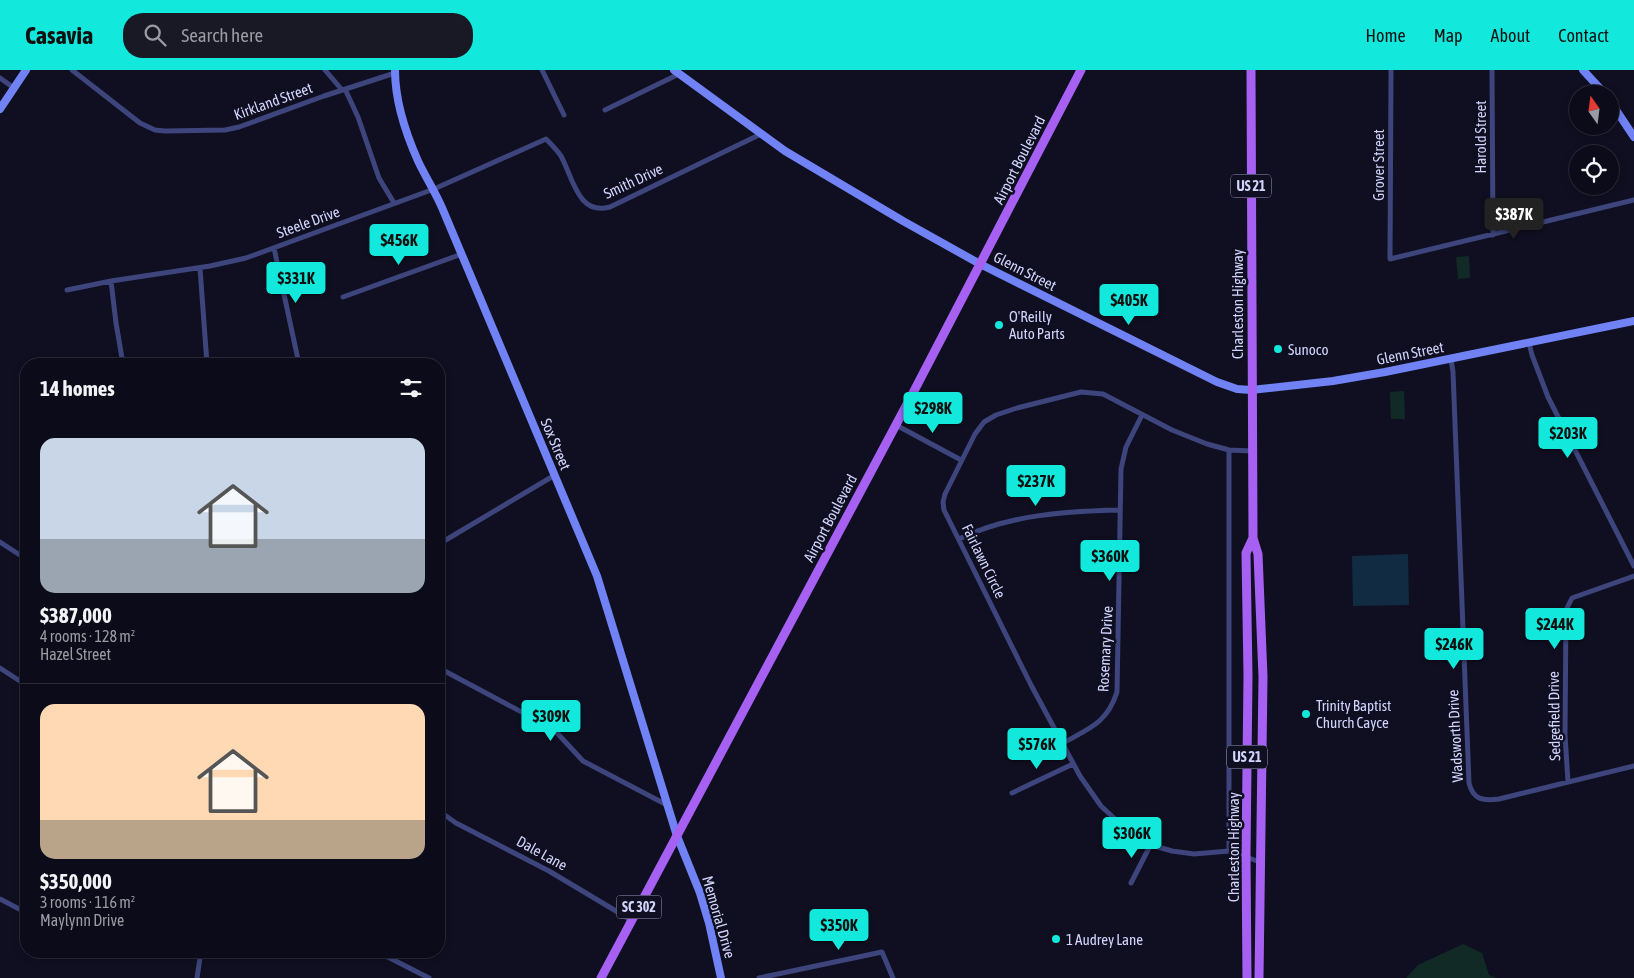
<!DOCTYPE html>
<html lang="en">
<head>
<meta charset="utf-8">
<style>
	body { margin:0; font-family:"Asap Condensed",sans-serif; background:#191926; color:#f1f3f6; height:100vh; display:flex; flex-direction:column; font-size:19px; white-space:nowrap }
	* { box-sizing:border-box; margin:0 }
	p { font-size:16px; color:#9a9ba2 }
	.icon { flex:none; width:28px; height:28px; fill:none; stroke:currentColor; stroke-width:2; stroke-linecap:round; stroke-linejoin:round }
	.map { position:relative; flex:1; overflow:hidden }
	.details { position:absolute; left:20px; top:288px; width:425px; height:600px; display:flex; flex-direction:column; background:#0b0b19; border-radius:20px; box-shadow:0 2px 8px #0003,0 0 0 1px #2b2b38 }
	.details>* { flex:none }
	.needle { width:32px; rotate:346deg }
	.tools { position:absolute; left:1569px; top:15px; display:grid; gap:10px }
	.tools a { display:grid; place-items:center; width:50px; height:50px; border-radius:50%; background:#0b0b19; box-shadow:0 2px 8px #0003,0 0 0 1px #2b2b38; font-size:25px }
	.price { position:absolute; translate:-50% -42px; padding:0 11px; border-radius:5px; background:#12e8db; color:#111; font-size:16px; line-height:32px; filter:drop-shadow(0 1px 2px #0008) }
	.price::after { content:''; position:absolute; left:50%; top:30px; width:15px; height:11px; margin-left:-8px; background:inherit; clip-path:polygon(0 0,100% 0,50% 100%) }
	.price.active { background:#222; color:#fff }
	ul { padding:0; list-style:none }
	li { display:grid; align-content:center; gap:10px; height:265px; padding:0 20px }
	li+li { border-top:1px solid #2b2b38 }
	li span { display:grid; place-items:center; height:155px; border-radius:15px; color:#555 }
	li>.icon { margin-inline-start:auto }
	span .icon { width:90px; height:90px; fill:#fffc; stroke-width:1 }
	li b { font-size:21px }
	h2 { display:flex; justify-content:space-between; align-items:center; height:60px; padding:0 20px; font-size:21px }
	header { display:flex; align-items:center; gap:30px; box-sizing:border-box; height:70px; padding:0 25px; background:#12e8db; color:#111 }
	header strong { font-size:24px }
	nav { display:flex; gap:28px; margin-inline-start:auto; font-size:18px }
	.search { width:350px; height:45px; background:#191926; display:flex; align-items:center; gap:12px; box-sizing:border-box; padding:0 18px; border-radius:20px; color:#9a9ba2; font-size:19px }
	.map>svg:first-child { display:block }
	.green { fill:#122a25 }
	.water { fill:#112c42 }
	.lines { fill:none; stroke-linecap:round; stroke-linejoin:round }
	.street { stroke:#3d457c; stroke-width:5 }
	.secondary { stroke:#7082f4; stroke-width:8 }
	.primary { stroke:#a661f3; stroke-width:9 }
	.poi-dot { fill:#12e8db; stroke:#0f0f21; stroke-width:2 }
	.labels { text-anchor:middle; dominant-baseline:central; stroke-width:5; stroke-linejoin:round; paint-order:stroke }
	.shield { fill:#0f0f21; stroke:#9899ba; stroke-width:1 }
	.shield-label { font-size:14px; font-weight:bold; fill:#d2d4fc }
	.street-label { font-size:15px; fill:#d2d4fc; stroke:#0f0f21 }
	.poi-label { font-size:15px; fill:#d2d4fc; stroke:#0f0f21; text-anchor:start }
</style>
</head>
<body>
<header>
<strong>Casavia</strong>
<div class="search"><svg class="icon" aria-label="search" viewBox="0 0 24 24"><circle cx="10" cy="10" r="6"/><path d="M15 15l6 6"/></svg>Search here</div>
<nav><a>Home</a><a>Map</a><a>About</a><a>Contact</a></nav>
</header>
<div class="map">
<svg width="1634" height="908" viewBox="0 0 1634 908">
	<rect width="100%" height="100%" fill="#0f0f21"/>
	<path class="green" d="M1469,186L1470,208L1458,209L1456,187Z
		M1404,321L1405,349H1391L1390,322Z
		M1463,874L1482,883L1489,905L1497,908H1406L1418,895Z"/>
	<path class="water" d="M1408,484L1409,535L1353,536L1352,486Z"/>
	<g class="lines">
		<path class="street" d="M72,0L140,53L155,60L165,61L225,60L239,57L324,26L395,3
			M325,0L342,20
			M542,0L564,45
			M1391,0L1390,189L1634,130
			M1492,0L1493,165
			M0,8L14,18
			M345,19L358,47L379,108L394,133
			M605,40L679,4
			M274,178L299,294
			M200,198L207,294
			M111,211L116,253L123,294
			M67,220L111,211L210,196L246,188L434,119L546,69C551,74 557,80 561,86C573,108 578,146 610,137L761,64
			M343,227L462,184
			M1529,273L1532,285L1548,327L1634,496
			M1451,289L1453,302L1469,713C1473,730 1483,731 1499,729L1634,696
			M896,355L961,390
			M1229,380V781
			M1252,381L1229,380L1207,374L1172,360L1103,324L1081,322L1017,338L996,345L984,352L975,364L945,424L943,432L944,440L1031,615L1080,706L1101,736L1129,762L1158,777L1172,781L1194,784L1229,781L1260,792
			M959,469C1008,445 1066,441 1120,440
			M0,472L26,489
			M439,474L555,405
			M0,598L26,615
			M439,598L546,655L558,664L583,691L667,735
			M1063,673C1090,658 1107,653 1117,622L1121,399L1126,377L1142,345
			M1568,712L1565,665L1566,540L1572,528L1634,506
			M1012,723L1073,694
			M439,741L456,753L549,801L631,850
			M1131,813L1151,774
			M0,829L23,841L26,834
			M376,881L429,908
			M197,908L201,881
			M759,908L882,882L893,908"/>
		<path class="secondary" d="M395,0C395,30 406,64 418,91C426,108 436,123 443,140L597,506L677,766L700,823L709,853L721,908
			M674,0L785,81L903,151L980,194L1217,312L1237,319L1251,320L1333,311L1385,302L1634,251
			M1583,0L1605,24
			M1610,31L1634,67
			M0,39L26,0"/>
		<path class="primary" d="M1251,0L1253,468L1258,484L1263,607L1259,908
			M601,908L914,321L1081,0
			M1247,908L1246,786L1248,606L1246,483L1253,468"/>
	</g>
	<g class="poi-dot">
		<circle cx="999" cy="255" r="5"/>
		<circle cx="1278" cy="279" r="5"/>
		<circle cx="1306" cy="644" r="5"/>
		<circle cx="1056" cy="869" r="5"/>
	</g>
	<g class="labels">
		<g class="shield">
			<rect x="1231" y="104.5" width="40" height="23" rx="4"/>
			<rect x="1227" y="675.5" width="40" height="23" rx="4"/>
			<rect x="616.5" y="825.5" width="45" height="23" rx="4"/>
		</g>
		<g class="shield-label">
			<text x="1251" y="116">US 21</text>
			<text x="1247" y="687">US 21</text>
			<text x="639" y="837">SC 302</text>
		</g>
		<g class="street-label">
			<text transform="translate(273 31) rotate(-20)">Kirkland Street</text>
			<text transform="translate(1480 67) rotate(-90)">Harold Street</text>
			<text transform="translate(1019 90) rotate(-63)">Airport Boulevard</text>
			<text transform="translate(1378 95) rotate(-90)">Grover Street</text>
			<text transform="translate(633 111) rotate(-25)">Smith Drive</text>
			<text transform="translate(308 152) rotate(-20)">Steele Drive</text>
			<text transform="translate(1025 201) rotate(27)">Glenn Street</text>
			<text transform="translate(1237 234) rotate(-90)">Charleston Highway</text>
			<text transform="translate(1410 283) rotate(-11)">Glenn Street</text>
			<text transform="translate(556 374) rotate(67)">Sox Street</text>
			<text transform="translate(830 448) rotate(-62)">Airport Boulevard</text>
			<text transform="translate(984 491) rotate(64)">Fairlawn Circle</text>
			<text transform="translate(1105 579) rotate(-87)">Rosemary Drive</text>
			<text transform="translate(1554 646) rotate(-91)">Sedgefield Drive</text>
			<text transform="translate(1455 666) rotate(-93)">Wadsworth Drive</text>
			<text transform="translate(1233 777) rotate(-90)">Charleston Highway</text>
			<text transform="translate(542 783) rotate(29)">Dale Lane</text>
			<text transform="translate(719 847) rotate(74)">Memorial Drive</text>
		</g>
		<g class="poi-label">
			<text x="1009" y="246">O'Reilly<tspan x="1009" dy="17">Auto Parts</tspan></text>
			<text x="1288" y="279">Sunoco</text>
			<text x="1316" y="635">Trinity Baptist<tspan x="1316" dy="17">Church Cayce</tspan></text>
			<text x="1066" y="869">1 Audrey Lane</text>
		</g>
	</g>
</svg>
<div class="tools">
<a><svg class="needle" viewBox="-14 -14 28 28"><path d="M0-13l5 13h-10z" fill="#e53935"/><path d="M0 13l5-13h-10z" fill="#9a9ba2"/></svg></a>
<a><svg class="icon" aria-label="locate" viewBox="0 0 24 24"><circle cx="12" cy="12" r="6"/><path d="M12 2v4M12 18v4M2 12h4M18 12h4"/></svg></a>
</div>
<b class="price active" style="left:1514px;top:170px">$387K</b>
<b class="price" style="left:399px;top:196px">$456K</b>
<b class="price" style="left:296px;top:234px">$331K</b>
<b class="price" style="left:1129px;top:256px">$405K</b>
<b class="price" style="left:933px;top:364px">$298K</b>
<b class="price" style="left:1568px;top:389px">$203K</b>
<b class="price" style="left:1036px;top:437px">$237K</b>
<b class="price" style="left:1110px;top:512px">$360K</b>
<b class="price" style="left:1555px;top:580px">$244K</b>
<b class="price" style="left:1454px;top:600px">$246K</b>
<b class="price" style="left:551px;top:672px">$309K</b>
<b class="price" style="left:1037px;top:700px">$576K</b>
<b class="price" style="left:1132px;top:789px">$306K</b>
<b class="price" style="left:839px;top:881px">$350K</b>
<section class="details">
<h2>14 homes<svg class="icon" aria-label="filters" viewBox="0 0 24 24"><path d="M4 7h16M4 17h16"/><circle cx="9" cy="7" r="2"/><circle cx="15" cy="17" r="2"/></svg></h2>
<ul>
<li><span style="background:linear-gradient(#c9d6e8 65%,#9aa5b1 0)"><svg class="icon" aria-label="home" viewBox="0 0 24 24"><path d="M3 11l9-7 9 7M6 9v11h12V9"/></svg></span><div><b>$387,000</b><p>4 rooms · 128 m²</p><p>Hazel Street</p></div></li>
<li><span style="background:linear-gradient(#ffd9b3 75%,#b9a48a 0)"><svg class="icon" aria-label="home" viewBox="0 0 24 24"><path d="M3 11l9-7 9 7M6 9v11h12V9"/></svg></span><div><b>$350,000</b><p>3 rooms · 116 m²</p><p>Maylynn Drive</p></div></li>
</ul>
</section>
</div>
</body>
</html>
